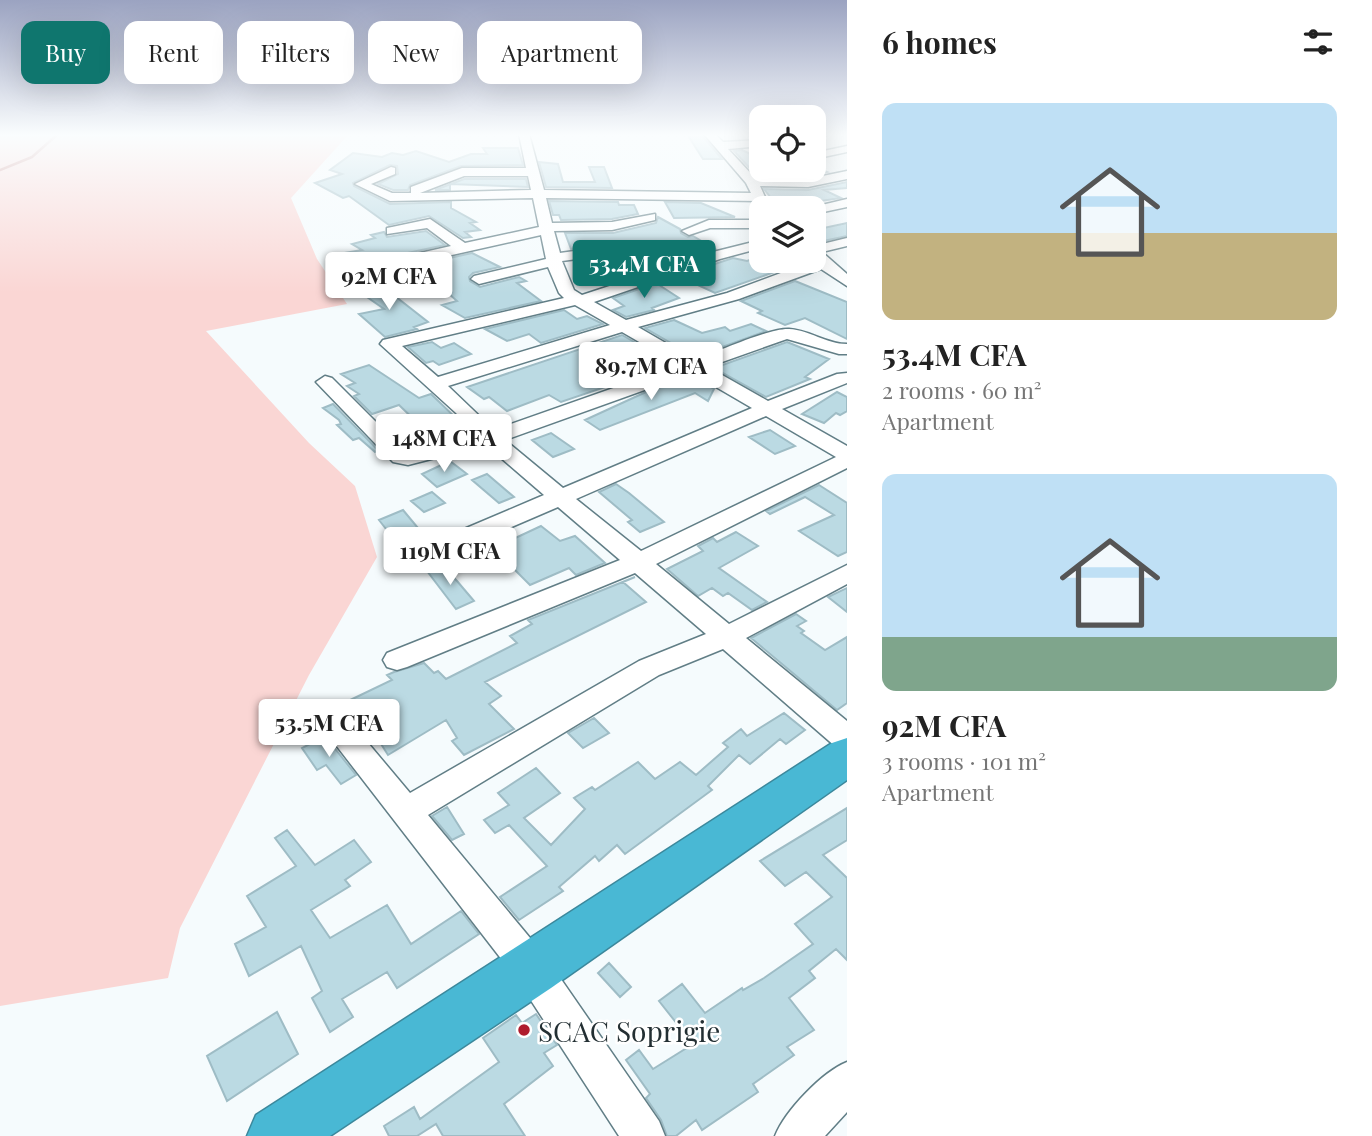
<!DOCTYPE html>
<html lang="en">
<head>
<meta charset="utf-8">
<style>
	body { margin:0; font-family:"Playfair Display",serif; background:#f6f6f6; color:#222; height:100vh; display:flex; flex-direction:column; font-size:26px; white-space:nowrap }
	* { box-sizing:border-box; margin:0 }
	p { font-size:23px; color:#767676 }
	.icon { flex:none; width:38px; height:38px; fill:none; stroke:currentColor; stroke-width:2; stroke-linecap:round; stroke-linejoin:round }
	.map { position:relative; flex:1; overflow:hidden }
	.drawer { display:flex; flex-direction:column; background:#fff; width:525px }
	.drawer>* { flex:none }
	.top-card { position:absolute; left:21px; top:21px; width:665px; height:63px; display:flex; gap:14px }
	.fabs { position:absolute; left:749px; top:105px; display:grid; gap:14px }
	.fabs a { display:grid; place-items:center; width:77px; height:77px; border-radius:14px; background:#fff; box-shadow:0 7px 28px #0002; font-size:35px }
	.price { position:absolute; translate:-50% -60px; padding:0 16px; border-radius:7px; background:#fff; color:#222; font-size:23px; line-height:46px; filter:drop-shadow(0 2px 4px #0008) }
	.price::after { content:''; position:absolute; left:50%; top:42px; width:21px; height:16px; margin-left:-10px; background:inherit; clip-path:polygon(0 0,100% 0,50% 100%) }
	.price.active { background:#0f766e; color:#fff }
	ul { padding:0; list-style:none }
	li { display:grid; align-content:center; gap:14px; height:371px; padding:0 35px }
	li span { display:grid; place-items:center; height:217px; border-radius:14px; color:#555 }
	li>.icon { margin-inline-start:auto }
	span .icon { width:126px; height:126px; fill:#fffc; stroke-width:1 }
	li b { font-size:30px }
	h2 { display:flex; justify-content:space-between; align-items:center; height:84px; padding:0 35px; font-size:30px }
	.chip { padding:0 24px; border-radius:14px; background:#fff; box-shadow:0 7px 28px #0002; font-size:24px; line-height:63px }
	.chip.active { background:#0f766e; color:#fff }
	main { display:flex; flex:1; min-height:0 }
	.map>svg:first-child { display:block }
	.green { fill:#fad6d4 }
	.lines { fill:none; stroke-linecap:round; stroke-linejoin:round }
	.stream { stroke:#c98987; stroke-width:2.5 }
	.building { fill:#bbdae3; stroke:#9ebcc5; stroke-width:2 }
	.minor-casing { stroke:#617e86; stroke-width:3 }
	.highway-casing { stroke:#3c889c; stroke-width:3 }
	.minor { fill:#fff; fill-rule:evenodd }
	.highway { fill:#49b8d4; fill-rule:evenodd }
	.poi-dot { fill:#af1c2e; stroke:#fff; stroke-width:2.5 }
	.labels { text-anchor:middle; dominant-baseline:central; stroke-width:5; stroke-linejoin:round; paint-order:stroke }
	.near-poi-label { font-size:28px; fill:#232f33; stroke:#fff; text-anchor:start }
</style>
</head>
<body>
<main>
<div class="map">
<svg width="847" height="1136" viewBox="0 0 847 1136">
	<rect width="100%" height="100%" fill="#f5fbfd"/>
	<path class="green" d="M0,134H349L291,198L317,259L347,304L206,331L309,443L355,486L377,557L309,675L180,928L168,978L0,1006Z"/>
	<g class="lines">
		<path class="stream" d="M0,170L32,157L58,134"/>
	</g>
	<path class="building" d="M687,134H701L722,159H703Z
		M483,148H518L523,165L461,166L410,185L408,190H393L378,184L398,174L397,166L390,165L353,183L354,186L390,204L451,202V208L476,222L470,223L480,230L465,232L471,237L463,238L429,216L389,225L349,196L343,198L315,183L342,174L330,170L353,153L382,157L392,153L403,155L416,151L449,162L471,154H487Z
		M742,150L761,159V170H814V167L827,172L808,176L756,175L734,151Z
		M539,162L558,164L563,182H595L589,167H604L612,188L546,187Z
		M464,179H526L528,187L450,184V190H435Z
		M847,182V188L824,190L841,198L800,204L793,201L775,203L764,189L808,190Z
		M549,201L618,202L619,205H634L638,214L612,219L561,220L559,215H553Z
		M665,202L701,203L735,217L674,218Z
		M658,217L680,229L681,233L688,237L693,236L715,249L658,267L611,244L571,249L565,233H613L656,223Z
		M847,223V236L814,243V230Z
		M426,231L445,245L370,261L366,267L344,253L362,250L352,244L375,238L371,235L384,232L387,237Z
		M472,253L500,267L473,273L469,277L470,281L480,287L519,277L526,281L517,283L541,301L465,318L442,305L457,301L430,277L395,284L378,274Z
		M761,256V261H800V263L715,293L678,276L733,258L747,261Z
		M606,258L634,275L621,279L582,261Z
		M795,281L847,302V339L805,318L785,325L758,313L762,311L741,301Z
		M377,282L428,322L414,327L417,329L385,337L359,314L384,309L354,288Z
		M656,283L679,298L652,308L654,310L626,317L613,310L624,306L613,298Z
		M564,310L577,319L587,316L603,324L541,343L529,334L507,341L485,329Z
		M674,320L702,333L725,327L730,331L751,324L766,331L695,357L645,328Z
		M622,335L673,364L561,402L549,395L507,411L489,397L484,399L467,387Z
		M432,342L441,348L454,343L471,354L439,365L433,361L426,363L408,347Z
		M787,342L829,359L805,377L810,379L766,397L714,368Z
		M369,365L419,398L431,394L461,423L428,433L399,405L372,414L354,396L359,394L347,386L355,383L341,374Z
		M692,376L714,389L708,401L695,393L600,430L585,420L646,392Z
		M837,392L847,397V411L840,415L836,413L824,423L802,414Z
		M333,404L378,450L375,452L359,438L353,440L337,425L341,424L339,420L323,408Z
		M770,430L795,446L775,454L749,437Z
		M551,433L574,449L553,457L532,440Z
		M450,461L467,474L437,487L422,474Z
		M487,474L514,497L499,503L472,480Z
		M616,484L629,493L664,522L640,532L628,522L632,520L599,492Z
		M819,485L847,503V552L838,556L799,531L834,515L805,497L770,514L766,511Z
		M432,492L445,503L424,512L411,501Z
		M403,510L423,534L397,543L379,520Z
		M541,526L560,541L575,536L605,563L576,575L569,568L530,585L504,559L482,568L470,556L450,564L444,558L502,534L509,541Z
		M736,532L758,546L719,568L767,602L752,610L728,593L723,596L712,588L698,596L667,569L703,551L698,546L713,538L717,542Z
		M442,565L457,581L474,601L456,609L427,571Z
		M635,577L623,582L646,602L485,682L501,696L489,704L514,729L464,755L452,741L457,738L446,720L388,755L369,725L362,729L344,703L392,680L387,675L394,672L424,663L434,673L438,671L446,679L517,643L510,636L532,624L528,620Z
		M847,588V612L828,597Z
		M796,614L806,621L797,626L804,631L801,633L825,650L847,637V703L837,710L751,638Z
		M784,713L805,730L786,744L780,739L750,764L739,755L708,786L712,790L625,854L617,845L599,861L595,856L559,887L563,891L519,920L500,897L547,866L509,825L495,833L484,820L509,805L498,793L536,768L560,793L524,818L551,845L585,809L574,798L592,787L595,790L638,762L655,779L680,762L696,775L728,747L723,743L741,729L747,736Z
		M594,718L609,733L583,748L568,733Z
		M325,736L356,775L341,784L326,765L317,770L302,748Z
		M447,807L464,834L452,840L432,816Z
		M847,808V840L823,855L847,878V960L836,949L809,971L815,978L789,998L814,1030L787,1047L794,1055L753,1084L758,1092L702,1130L696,1120L676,1136H667L661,1120L646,1098L650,1094L626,1060L639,1050L653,1069L693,1044L659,1001L682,984L705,1013L742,988L743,990L764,978L813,944L795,924L832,897L806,872L785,886L760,861Z
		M287,830L315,865L354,840L371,862L345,880L350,886L311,910L330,938L387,905L411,944L461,911L479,934L397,988L387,972L342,999L353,1017L330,1032L312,998L322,991L301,946L249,976L235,944L266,927L247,896L296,866L275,838Z
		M609,963L631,987L620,997L598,973Z
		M277,1012L298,1054L227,1101L207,1056Z
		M536,1014L557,1045L544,1053L553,1066L504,1104L525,1136H443L436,1124L417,1136H389L384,1126L414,1107L420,1119L499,1062L483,1038L516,1015L522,1023Z"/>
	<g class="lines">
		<g class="minor-casing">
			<path id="minor" d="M519,134H529L544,190L751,193L746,183L704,134H715L723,142L761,140V146L728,149L755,178L808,179L847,171V179L808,187L760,186L765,197L759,201L546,198L552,223L612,222L655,214V220L612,230L554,231L560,253L610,246L654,271L709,253L761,240V248L720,259L594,302L626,320L727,293L813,261L814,246L847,238V246L822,252L847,274V286L821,269L739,299L638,327L695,360C717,352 769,328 789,329C810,330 826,344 847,344V354H839L787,339L708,367L768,401L837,374L847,373V383L782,409L847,446V468L656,564L729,624L847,565V584L746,638L847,721V750L836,747L723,649L659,675L428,815L545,956L659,1121L665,1136H619L519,982L312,714L317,706L327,702L337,706L410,793L639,661L706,634L635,573L407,667L397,670L387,667L383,660L387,653L620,560L558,507L447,555L439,557L431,555L427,549L431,543L544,495L486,445L408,465L393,462L316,382L325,376L332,378L406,452L476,435L456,413L380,344L383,340L564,298L559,293L548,267L479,284L471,279L474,276L546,259L541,235L376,272L368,267L371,264L451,246L427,228L387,234V228L392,227L430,219L465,243L539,227L533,198L390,201L355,184L391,167L395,168V174L371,184L392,193H411V187L462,168H526ZM464,176H528L531,190L420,193ZM607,255L640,276L582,295L574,290L562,261ZM575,305L610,325L438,377L402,346ZM622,332L679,365L494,430L448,386ZM692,373L752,408L563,488L505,440ZM766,416L836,457L641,551L576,499Z
				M814,134H830L814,140Z
				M847,146V152L814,159V153Z
				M847,199V207L814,214V208H809Z
				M709,220H761V228H710L689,235L682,231Z
				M847,1062V1112L825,1136H775C785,1111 822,1072 847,1062Z"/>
		</g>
		<g class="highway-casing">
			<path id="highway" d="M847,738V780L551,988L330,1136H247L256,1115L832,743Z"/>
		</g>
		<use href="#minor" class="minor"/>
		<use href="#highway" class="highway"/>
	</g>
	<linearGradient id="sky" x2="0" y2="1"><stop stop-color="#9ba3c1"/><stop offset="0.46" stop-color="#fafdfe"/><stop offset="1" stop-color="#fafdfe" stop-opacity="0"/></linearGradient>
	<rect width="847" height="293" fill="url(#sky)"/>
	<circle class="poi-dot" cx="524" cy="1030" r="7"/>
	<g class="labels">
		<g class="near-poi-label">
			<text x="538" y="1030">SCAC Soprigie</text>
		</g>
	</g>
</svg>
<div class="fabs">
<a><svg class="icon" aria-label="locate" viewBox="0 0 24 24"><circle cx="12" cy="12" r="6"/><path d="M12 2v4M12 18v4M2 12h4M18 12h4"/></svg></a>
<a><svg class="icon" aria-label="layers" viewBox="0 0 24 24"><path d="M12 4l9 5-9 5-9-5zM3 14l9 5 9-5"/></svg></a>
</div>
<b class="price active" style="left:644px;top:300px">53.4M CFA</b>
<b class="price" style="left:389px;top:312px">92M CFA</b>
<b class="price" style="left:651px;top:402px">89.7M CFA</b>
<b class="price" style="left:444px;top:474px">148M CFA</b>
<b class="price" style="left:450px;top:587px">119M CFA</b>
<b class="price" style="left:329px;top:759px">53.5M CFA</b>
<div class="top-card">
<a class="chip active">Buy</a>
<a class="chip">Rent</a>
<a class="chip">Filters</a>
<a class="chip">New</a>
<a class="chip">Apartment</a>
</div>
</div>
<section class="drawer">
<h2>6 homes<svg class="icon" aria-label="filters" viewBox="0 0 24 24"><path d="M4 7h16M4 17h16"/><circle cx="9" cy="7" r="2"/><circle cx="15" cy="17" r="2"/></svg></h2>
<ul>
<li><span style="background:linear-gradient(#bfe0f5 60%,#c2b280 0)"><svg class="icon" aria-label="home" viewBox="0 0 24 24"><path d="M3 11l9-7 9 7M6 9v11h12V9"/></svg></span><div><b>53.4M CFA</b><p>2 rooms · 60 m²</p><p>Apartment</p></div></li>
<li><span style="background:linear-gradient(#bfe0f5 75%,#7fa58c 0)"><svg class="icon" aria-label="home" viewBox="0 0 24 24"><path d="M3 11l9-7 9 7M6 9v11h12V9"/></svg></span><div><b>92M CFA</b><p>3 rooms · 101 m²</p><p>Apartment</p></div></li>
</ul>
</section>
</main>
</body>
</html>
